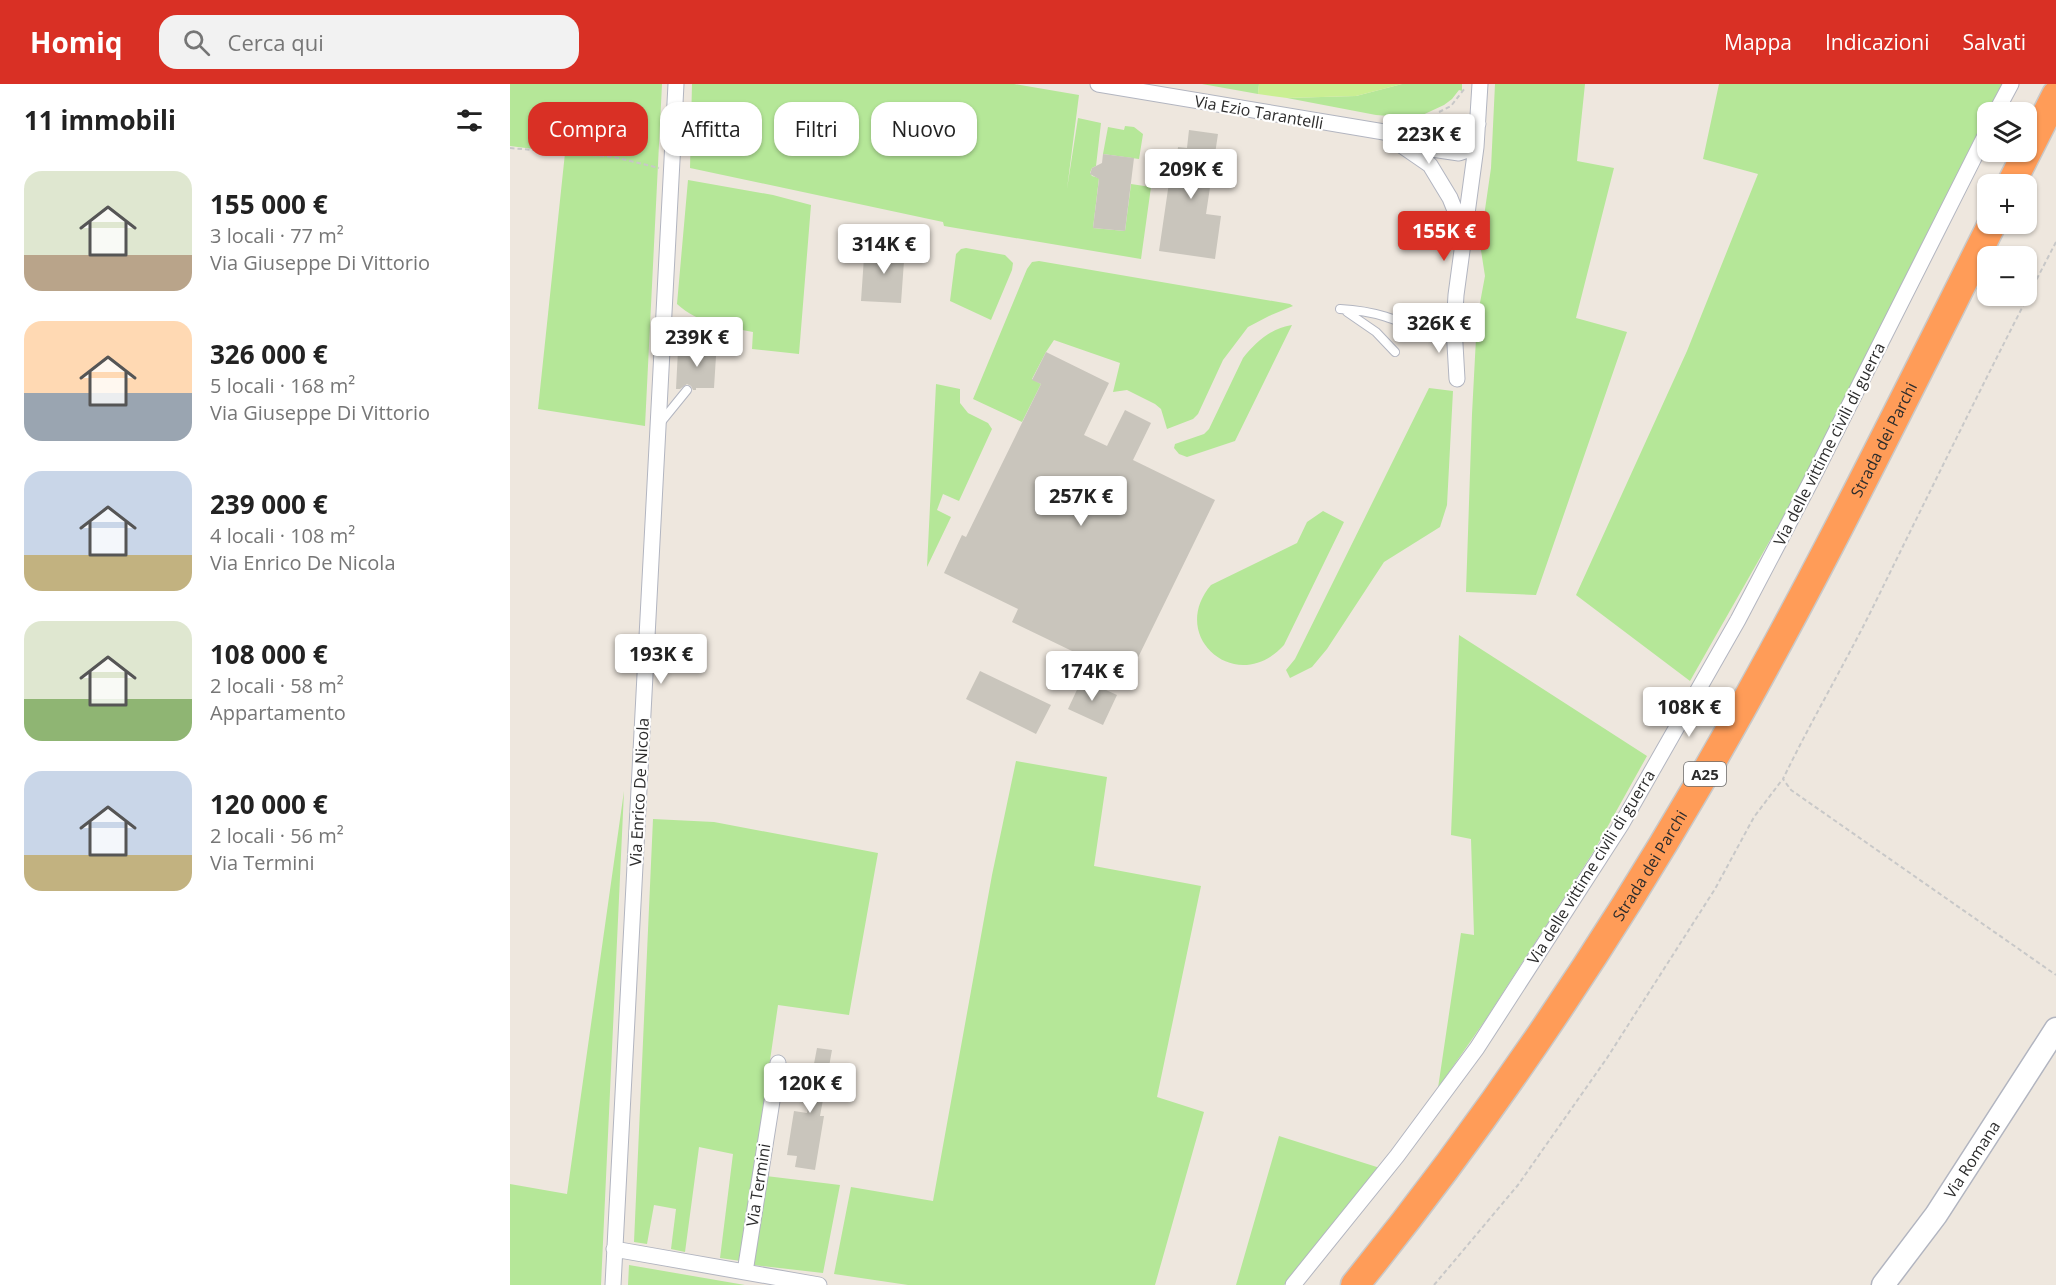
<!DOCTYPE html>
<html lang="it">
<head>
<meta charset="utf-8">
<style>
	body { margin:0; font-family:"Open Sans",sans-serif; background:#f2f2f2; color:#222; height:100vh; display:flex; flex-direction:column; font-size:22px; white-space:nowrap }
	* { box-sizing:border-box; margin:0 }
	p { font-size:20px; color:#767676 }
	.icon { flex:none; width:33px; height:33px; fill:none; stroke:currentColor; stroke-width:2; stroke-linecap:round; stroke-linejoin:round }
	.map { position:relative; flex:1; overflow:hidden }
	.panel { display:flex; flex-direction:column; background:#fff; width:510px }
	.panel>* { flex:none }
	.top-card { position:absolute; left:18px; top:18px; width:570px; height:54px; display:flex; gap:12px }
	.buttons { position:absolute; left:1467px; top:18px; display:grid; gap:12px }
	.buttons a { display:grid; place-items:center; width:60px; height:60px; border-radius:12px; background:#fff; box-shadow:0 2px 4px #0004; font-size:30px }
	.price { position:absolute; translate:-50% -51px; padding:0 14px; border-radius:6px; background:#fff; color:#222; font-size:20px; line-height:39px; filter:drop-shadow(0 2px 3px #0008) }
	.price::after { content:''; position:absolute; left:50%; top:36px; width:18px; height:14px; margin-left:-9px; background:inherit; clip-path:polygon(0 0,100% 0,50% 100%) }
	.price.on { background:#d93025; color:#fff }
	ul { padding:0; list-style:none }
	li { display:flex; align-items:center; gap:18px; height:150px; padding:0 24px }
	li span { display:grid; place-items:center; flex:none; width:168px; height:120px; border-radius:18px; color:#555 }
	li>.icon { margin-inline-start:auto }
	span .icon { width:72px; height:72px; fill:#fffc; stroke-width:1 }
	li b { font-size:26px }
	h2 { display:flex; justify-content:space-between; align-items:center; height:72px; padding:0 24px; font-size:26px }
	.tag { padding:0 21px; border-radius:18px; background:#fff; box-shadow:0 2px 4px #0004; font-size:21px; line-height:54px }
	.tag.on { background:#d93025; color:#fff }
	header { display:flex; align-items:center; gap:36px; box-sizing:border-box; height:84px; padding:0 30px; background:#d93025; color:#fff }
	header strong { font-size:28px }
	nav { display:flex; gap:33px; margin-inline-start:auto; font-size:21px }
	.search { width:420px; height:54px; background:#f2f2f2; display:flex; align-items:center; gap:15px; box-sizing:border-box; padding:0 21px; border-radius:18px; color:#767676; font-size:22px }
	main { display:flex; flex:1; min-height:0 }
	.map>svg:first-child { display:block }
	.green { fill:#b5e798 }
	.pitch { fill:#caef93 }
	.building { fill:#c9c5bc }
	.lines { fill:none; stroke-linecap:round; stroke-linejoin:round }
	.service-casing { stroke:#b2b5c0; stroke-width:10 }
	.minor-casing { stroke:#b2b5c0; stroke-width:17 }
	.secondary-casing { stroke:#b2b5c0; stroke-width:25 }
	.motorway-casing { stroke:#c8c8c8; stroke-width:31 }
	.path { stroke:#c8c8c8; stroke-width:2; stroke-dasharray:4.5 3; stroke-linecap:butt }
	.service { stroke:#fff; stroke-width:8 }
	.minor { stroke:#fff; stroke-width:15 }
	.secondary { stroke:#fff; stroke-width:22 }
	.motorway { stroke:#ff9c58; stroke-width:28 }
	.labels { text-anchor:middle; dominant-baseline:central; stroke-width:4.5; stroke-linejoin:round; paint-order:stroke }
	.shield { fill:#fff; stroke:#6b6b6b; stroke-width:1.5 }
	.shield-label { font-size:15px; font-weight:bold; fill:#2c2c2c }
	.street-label { font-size:16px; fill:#2c2c2c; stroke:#fff }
</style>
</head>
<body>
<header>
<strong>Homiq</strong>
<div class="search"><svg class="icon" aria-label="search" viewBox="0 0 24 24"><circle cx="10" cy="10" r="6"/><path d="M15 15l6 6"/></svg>Cerca qui</div>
<nav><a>Mappa</a><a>Indicazioni</a><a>Salvati</a></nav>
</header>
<main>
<section class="panel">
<h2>11 immobili<svg class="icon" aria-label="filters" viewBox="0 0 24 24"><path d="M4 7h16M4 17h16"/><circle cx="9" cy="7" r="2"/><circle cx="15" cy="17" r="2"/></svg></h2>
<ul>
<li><span style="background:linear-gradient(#dfe7d0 70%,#b9a48a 0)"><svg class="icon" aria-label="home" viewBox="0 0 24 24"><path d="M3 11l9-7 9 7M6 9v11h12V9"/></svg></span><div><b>155 000 €</b><p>3 locali · 77 m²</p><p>Via Giuseppe Di Vittorio</p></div></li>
<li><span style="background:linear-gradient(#ffd9b3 60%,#9aa5b1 0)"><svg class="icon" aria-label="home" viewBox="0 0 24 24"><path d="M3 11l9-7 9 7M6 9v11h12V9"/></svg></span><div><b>326 000 €</b><p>5 locali · 168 m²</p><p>Via Giuseppe Di Vittorio</p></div></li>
<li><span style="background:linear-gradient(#c9d6e8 70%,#c2b280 0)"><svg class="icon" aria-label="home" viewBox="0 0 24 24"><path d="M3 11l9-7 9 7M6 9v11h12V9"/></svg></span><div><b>239 000 €</b><p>4 locali · 108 m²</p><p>Via Enrico De Nicola</p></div></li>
<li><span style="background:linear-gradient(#dfe7d0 65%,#8fb573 0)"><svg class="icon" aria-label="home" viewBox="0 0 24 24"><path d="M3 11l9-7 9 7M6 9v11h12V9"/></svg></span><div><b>108 000 €</b><p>2 locali · 58 m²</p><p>Appartamento</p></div></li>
<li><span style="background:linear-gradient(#c9d6e8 70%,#c2b280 0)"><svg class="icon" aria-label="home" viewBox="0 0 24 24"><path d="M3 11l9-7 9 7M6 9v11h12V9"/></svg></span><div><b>120 000 €</b><p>2 locali · 56 m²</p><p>Via Termini</p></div></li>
</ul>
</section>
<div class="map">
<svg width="1546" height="1201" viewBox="0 0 1546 1201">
	<rect width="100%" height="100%" fill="#eee7de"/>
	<path class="green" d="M0,0H152L135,342L28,325L55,69L0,62Z
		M182,0H504L569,11L557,105L568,34L591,39L586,82L582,84L580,89L582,92L589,94L583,144L615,147L621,100L641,103L631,175L434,142L433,138L180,84Z
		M692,0H749L748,10Z
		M892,0H952V7L949,6L942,15L934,21L906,34L866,31L777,14L846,12Z
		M985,0H1075L1067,77L1104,84L1066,234L1117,248L1026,511L956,508L962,330L967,235L975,192L970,160L981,84Z
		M1209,0H1494L1480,28H1478L1477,33L1288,407L1180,597L1066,511L1177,267L1248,90L1193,75Z
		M615,42L624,43L633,50L629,75L593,70L598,43L614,46Z
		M178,96L263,111L301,121L289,270L242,265L243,248C215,242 189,240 167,220Z
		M456,164L495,171L503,179L502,186L481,236L440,217L446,170L451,165Z
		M529,177L780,220L783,222L759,232L738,243L713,276L688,330L683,335L657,345L651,325L645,320L617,306L603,308L610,279L544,256L536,268L522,295L531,300L512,338L463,315L517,185L522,178Z
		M782,241L725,357L677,373L669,370L664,364L665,360L694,350L699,345L733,274C746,258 761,244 782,241Z
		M426,300L450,305V319L458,329L478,339L482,345L449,417L433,410L427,426L441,433L417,483Z
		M919,304L943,307L937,421L930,443L874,478L817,565L802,583L780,594L776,586L785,575Z
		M813,427L834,438L774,561C727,613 657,553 701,501L787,459L797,438Z
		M949,551L1137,672L1084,767L976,935L928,1004L951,849L964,851L961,755L941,751Z
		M506,677L597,693L584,782L691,802L647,1013L694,1028L645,1201H398L324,1190L341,1103L423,1117L482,791Z
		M114,707L91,1201H0V1100L57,1110Z
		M143,735L204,738L368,769L339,931L268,921L231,1177L210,1174L223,1070L189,1063L175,1168L161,1165L166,1125L144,1121L137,1160L124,1158Z
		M769,1052L870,1084L774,1201H726Z
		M256,1092L330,1101L313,1189L243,1181Z
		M119,1181L235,1201H118Z"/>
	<path class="pitch" d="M749,0H892L846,12L777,14L748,10Z"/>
	<path class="building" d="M679,46L708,50L696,130L711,132L705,175L649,167L662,78L666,79L668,63L677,64Z
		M593,70L624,74L615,147L583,144L589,95L580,90L582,84L592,79Z
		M362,161L395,163L391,219L351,217L354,173H361Z
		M190,259H204L203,271L206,272L204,304H186V306H183L181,302L177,300L170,305H166L168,266L180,273L185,267L190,268Z
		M536,268L599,299L574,351L597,362L615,326L641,339L623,376L705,416L618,594L502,538L508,525L434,489L452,451L456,453L531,300L522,296Z
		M470,587L541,621L526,650L456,615Z
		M572,595L607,611L593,641L558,625Z
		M307,964L322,966L310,1032H314L305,1086L285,1083L287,1072L277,1071L284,1027L297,1029L301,1006L290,1005L294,983L303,985Z"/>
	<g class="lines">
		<g class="service-casing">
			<path id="service" d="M830,225C868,227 887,236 921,251
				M837,228L866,248L885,268
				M156,237L179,267
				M151,338L177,306"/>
		</g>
		<g class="minor-casing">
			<path id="minor" d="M588,0L874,48L915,64L949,69L966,63
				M1486,28L1501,0
				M878,48L968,40
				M891,61L920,81L940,114L954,149
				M947,295L944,243L946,211L966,63L970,0
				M104,1165L309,1201
				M235,1188L268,979
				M103,1201L166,0
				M783,1201L887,1072L967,964L1111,741L1228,536L1300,399L1478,46"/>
		</g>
		<g class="secondary-casing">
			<g id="secondary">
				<path id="s1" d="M1373,1201L1426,1131L1546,945"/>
			</g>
		</g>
		<g class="motorway-casing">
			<g id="motorway">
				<path d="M1501,100L1546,11"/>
				<path id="s2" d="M845,1201C973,1043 1088,873 1190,698C1296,516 1388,327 1482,140"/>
			</g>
		</g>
		<path class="path" d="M929,28L941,22L955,4
			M0,64L104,73L149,84
			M1546,158C1484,277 1425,397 1366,517C1336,578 1302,635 1273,695L1281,706L1546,891
			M924,1201L1008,1101L1097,974L1205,805L1244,733L1272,696"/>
		<use href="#service" class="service"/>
		<use href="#minor" class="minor"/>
		<use href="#secondary" class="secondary"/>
		<use href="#motorway" class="motorway"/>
	</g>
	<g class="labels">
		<rect class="shield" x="1174" y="678" width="42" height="24" rx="4.5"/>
		<g class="shield-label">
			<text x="1195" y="690">A25</text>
		</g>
		<g class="street-label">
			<text transform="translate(749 28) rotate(10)">Via Ezio Tarantelli</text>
			<text stroke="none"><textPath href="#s2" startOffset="999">Strada dei Parchi</textPath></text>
			<text transform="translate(1319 360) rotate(-63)">Via delle vittime civili di guerra</text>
			<text transform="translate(129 708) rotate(-87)">Via Enrico De Nicola</text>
			<text stroke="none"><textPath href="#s2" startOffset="513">Strada dei Parchi</textPath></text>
			<text transform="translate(1081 783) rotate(-58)">Via delle vittime civili di guerra</text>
			<text stroke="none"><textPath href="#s1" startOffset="154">Via Romana</textPath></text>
			<text transform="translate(248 1101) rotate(-81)">Via Termini</text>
		</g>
	</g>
</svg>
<div class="buttons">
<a><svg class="icon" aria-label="layers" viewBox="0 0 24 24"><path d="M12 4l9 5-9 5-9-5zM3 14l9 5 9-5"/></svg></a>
<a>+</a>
<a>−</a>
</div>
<b class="price" style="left:919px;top:81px">223K €</b>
<b class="price" style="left:681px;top:116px">209K €</b>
<b class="price on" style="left:934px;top:178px">155K €</b>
<b class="price" style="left:374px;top:191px">314K €</b>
<b class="price" style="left:929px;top:270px">326K €</b>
<b class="price" style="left:187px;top:284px">239K €</b>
<b class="price" style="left:571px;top:443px">257K €</b>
<b class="price" style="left:151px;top:601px">193K €</b>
<b class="price" style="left:582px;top:618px">174K €</b>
<b class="price" style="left:1179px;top:654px">108K €</b>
<b class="price" style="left:300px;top:1030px">120K €</b>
<div class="top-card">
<a class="tag on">Compra</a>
<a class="tag">Affitta</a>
<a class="tag">Filtri</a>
<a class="tag">Nuovo</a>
</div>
</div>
</main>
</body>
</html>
